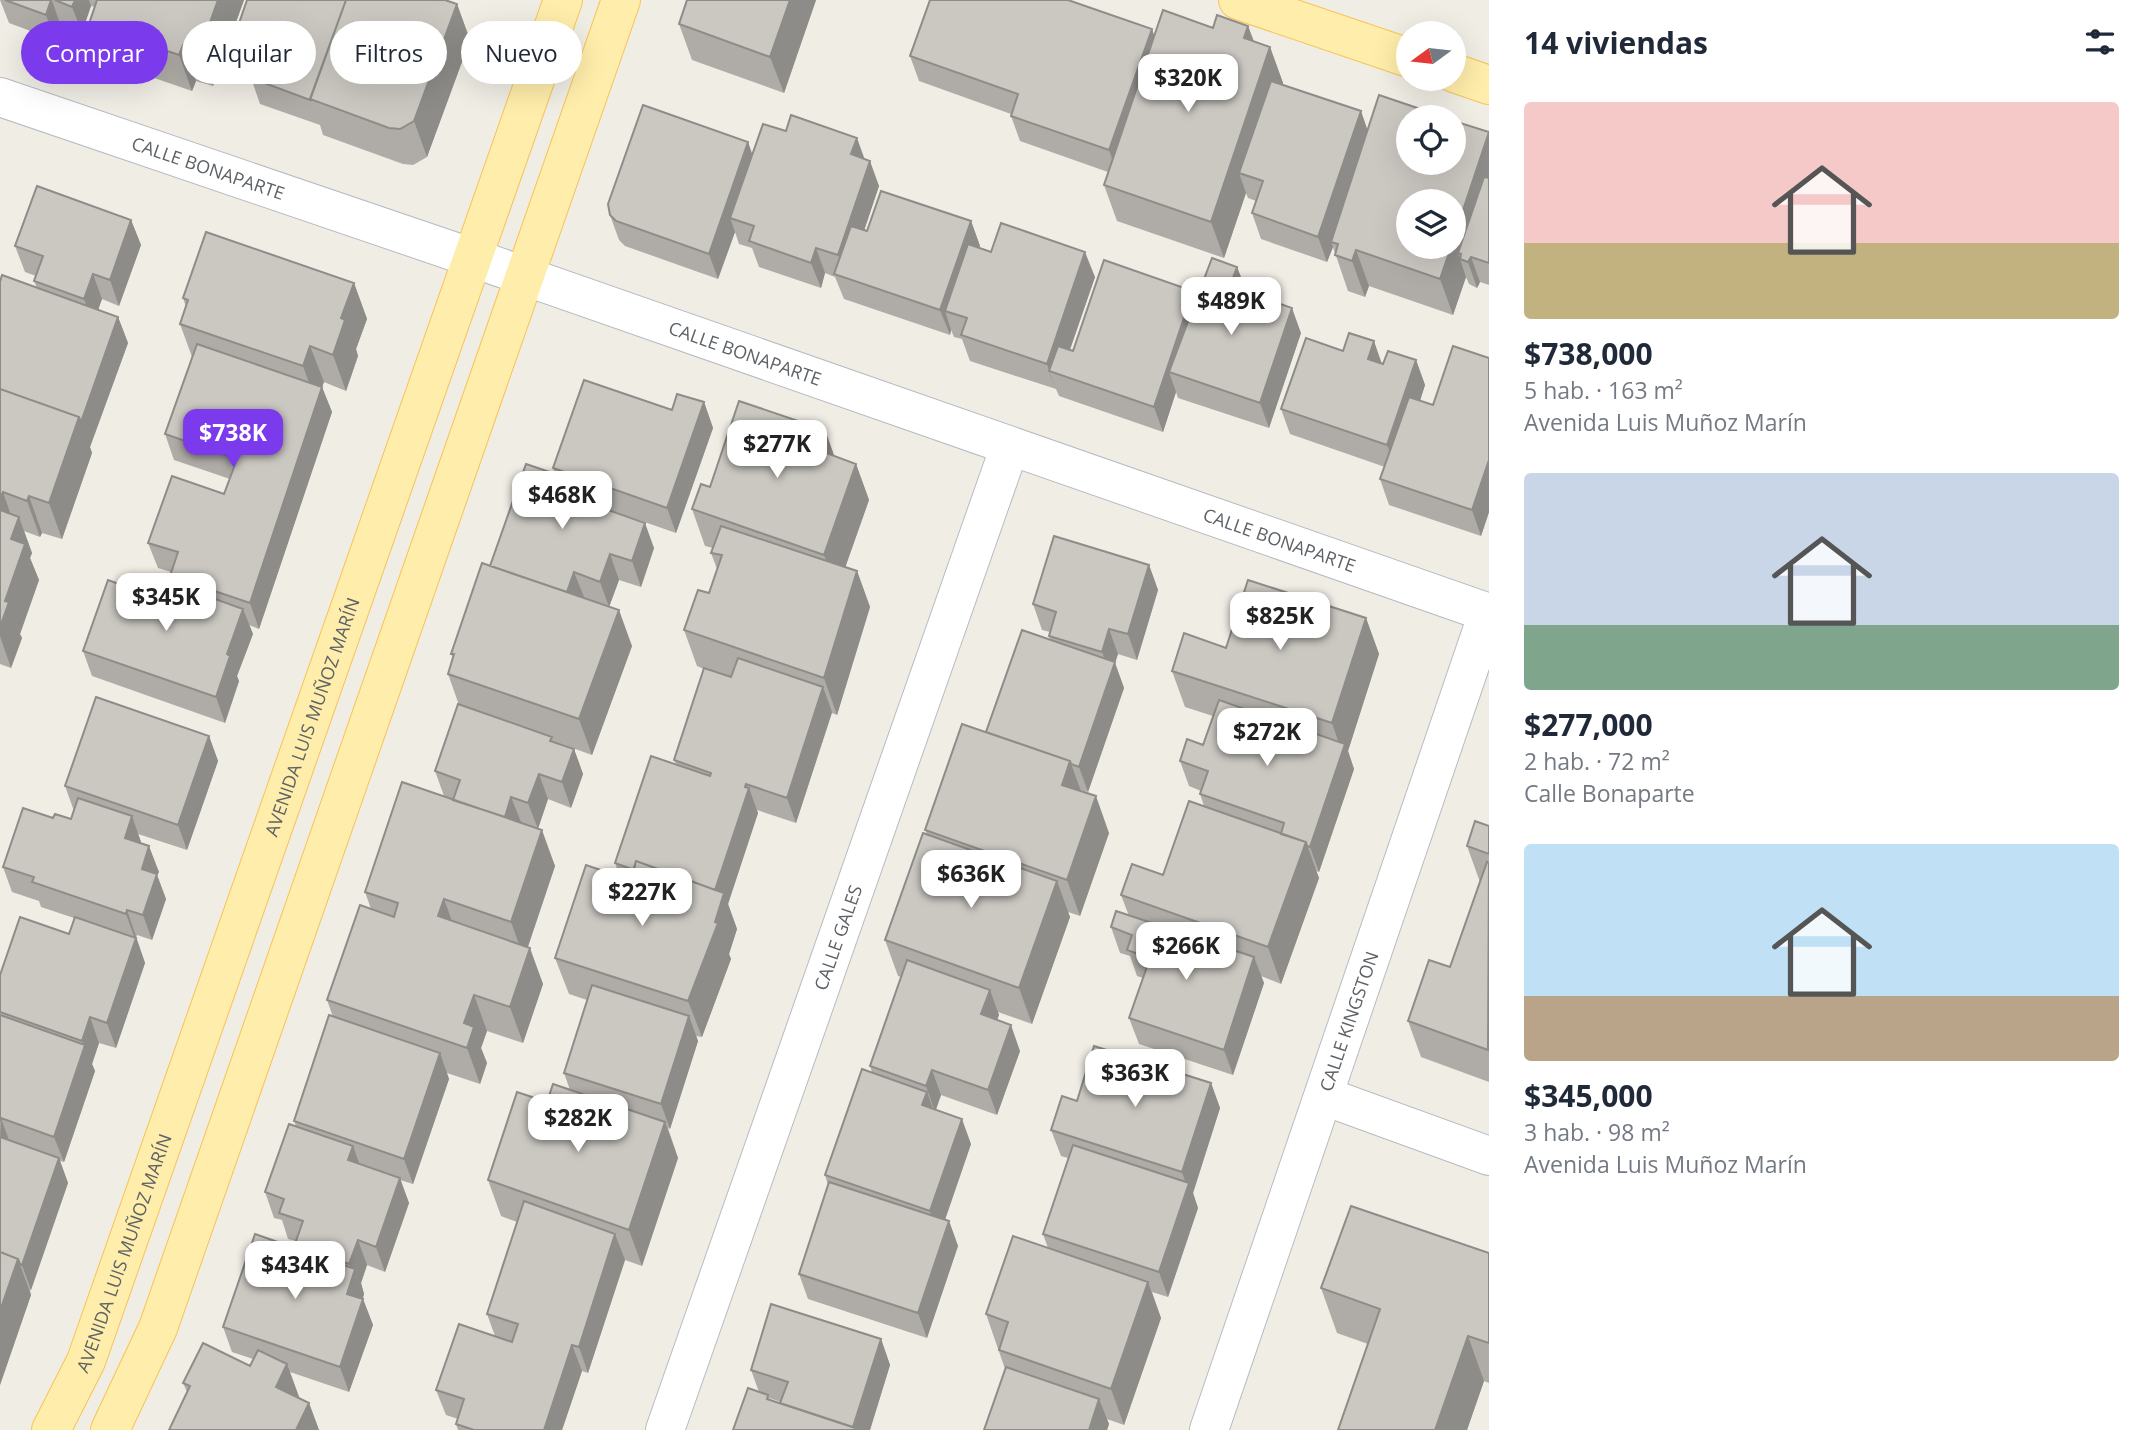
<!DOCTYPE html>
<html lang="es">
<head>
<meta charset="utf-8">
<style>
	body { margin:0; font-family:"Open Sans",sans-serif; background:#f6f6f7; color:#1f2937; height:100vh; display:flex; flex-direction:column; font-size:26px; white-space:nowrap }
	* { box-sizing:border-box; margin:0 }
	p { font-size:23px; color:#747a83 }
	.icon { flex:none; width:38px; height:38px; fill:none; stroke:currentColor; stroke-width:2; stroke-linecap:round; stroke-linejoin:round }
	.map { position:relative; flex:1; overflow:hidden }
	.side { display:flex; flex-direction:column; background:#fff; width:665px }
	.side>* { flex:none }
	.top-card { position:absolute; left:21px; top:21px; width:665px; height:63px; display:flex; gap:14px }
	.needle { width:46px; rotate:255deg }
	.buttons { position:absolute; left:1396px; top:21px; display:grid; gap:14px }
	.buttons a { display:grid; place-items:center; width:70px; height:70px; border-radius:50%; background:#fff; box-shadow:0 7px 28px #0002; font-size:35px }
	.price { position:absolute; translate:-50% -60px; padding:0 16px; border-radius:14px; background:#fff; color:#222; font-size:23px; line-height:46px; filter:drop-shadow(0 2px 4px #0008) }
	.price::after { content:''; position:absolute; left:50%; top:42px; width:21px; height:16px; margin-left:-10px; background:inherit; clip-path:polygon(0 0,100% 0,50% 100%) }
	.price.selected { background:#7c3aed; color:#fff }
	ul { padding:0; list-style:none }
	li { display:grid; align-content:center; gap:14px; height:371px; padding:0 35px }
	li span { display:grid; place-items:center; height:217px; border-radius:7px; color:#555 }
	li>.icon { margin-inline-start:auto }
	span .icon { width:126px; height:126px; fill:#fffc; stroke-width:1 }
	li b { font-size:30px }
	h2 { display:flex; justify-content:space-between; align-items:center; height:84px; padding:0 35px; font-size:30px }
	.pill { padding:0 24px; border-radius:32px; background:#fff; box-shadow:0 7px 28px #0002; font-size:24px; line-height:63px }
	.pill.selected { background:#7c3aed; color:#fff }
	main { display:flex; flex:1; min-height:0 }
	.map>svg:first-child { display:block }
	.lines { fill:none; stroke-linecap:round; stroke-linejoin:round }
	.minor-casing { stroke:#b8bbc0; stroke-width:40 }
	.primary-casing { stroke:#f8c356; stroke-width:40 }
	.minor { stroke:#fff; stroke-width:38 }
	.primary { stroke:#ffedab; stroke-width:38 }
	.wall { fill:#afaca7; fill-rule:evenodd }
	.shaded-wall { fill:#8e8c88 }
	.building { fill:#cbc8c2; stroke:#8e8c88; stroke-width:2 }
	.labels { text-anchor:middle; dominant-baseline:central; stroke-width:5; stroke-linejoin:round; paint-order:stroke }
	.street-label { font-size:18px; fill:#5d6266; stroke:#fff }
</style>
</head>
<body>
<main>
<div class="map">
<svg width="1489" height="1430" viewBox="0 0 1489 1430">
	<rect width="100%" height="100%" fill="#f0ede5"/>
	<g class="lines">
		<g class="minor-casing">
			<g id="minor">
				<path id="s1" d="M0,97L470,257L1489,613"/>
				<path d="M1324,1096L1489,1156"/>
				<path id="s2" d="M665,1430L1010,446"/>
				<path id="s3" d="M1209,1430L1488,613"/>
			</g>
		</g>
		<g class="primary-casing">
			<g id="primary">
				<path d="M1238,0L1409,58"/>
				<path d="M1454,73L1489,85"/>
				<path id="s4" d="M51,1430L86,1361L563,0"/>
				<path d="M110,1430L158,1328L621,0"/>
			</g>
		</g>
		<use href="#minor" class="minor"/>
		<use href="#primary" class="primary"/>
	</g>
	<path class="wall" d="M0,0H244L213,86L196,81L192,91L102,60L89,24L95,7L91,6L82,32L60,24L55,40L9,23Z
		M687,0H816L784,93L692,60L679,24Z
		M457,4L470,40L427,157L413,165L403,164L323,135L320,125L260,104L251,78L254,71L242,67L233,41Z
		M1248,26L1254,41L1270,47L1283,83V85L1368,130L1489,132V285L1480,282L1477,288L1469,284L1466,277L1453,315L1369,286L1365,297L1348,291L1333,247L1327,262L1261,239L1252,213L1256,201L1248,198L1246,193L1224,258L1117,221L1104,185L1108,172L1020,141L1011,116V114L919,81L910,56L1152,29L1154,36L1213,28Z
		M748,142L752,154L865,159L879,186L864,230L867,231L971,221L980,246V248L991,252L1095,277L1070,350L1073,351L1196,300L1237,267L1246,292L1301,333L1269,428L1178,398L1176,392L1163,432L1059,396L1056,389L970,361L962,339L954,337L951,330L950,335L844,299L835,277L825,273L821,288L759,267L752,248L739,244L735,232L718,279L625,246L619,240L610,215Z
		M131,220L141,245L119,306L102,299L98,310L118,317L128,343L90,447L92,453L62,539L42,533L40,537L24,531L32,553L30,558L39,580L20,634L22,638L11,668L0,664V282L37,288L34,281L36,276L25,272L15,246Z
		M354,283L367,319L356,349L358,356L346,391L324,382L322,387L332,412L259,629L249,625L253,634L237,676L239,681L225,723L92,676L83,651L144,593L172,584L170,576L171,572L158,568L148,543L224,494L230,479L174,460L165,434L192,357L180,324L186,307L183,298Z
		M1489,358V512L1481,536L1389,505L1380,479L1385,467L1290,434L1281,409L1382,364L1416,360L1425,385L1420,401L1433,405Z
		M704,402L713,428L676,533L610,510L654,548L641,587L619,580L609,607L632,646L592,755L553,741L574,749L583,774L571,808L548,799L538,828L555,866L528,947L543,984L523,1043L487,1031L481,1048L487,1063L480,1084L447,1073L449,1079L413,1184L400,1180L409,1203L385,1272L367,1265L361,1283L364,1294L363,1299L373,1325L349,1392L290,1372L300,1399L309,1403L319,1430H169L187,1392L183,1383L250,1366L253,1359L232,1352L223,1327L297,1248L295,1244L296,1241L288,1239L282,1220L274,1218L265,1192L296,1126L294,1121L333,1017L327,1000L371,909L365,892L444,796L435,771L459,705L448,674L453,658L451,654L490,566L555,474L553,468L672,410Z
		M825,430L834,456L856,464L869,500L845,567L857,571L870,607L837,715L832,713L796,823L757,810L758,813L728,904L737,929L729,954L731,959L702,1037L696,1036L698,1041L670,1129L668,1128L678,1158L642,1266L625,1260L588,1373L582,1371L562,1430H458L456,1424L458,1419L446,1415L436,1390L495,1336L487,1314L517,1222L501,1216L488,1180L547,1102L570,1090L564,1073L587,1000L569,994L555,958L620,877L615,863L676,764L674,760L704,669L697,666L684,630L709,593L717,569L711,553L713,548L705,546L692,509L710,487Z
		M1149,565L1158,590L1137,660L1118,654L1115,663L1124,688L1088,792L1080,790L1109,833L1080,916L1068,912L1070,917L1032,1024L998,1012L999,1015L997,1020L1020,1051L997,1115L941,1095L936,1110L971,1144L945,1220L949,1221L958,1246L927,1338L808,1299L799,1274L828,1185L825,1175L872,1072L870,1066L901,977L898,976L885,940L927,834L925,830L986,732L1050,640L1049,636L1050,632L1042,630L1033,604Z
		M1366,618L1379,654L1348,751L1354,769L1319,872L1316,871L1319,878L1281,984L1261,976L1264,983L1233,1075L1139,1044L1129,1018L1143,978L1137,976L1130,956L1120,953L1111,927L1129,916L1121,895L1163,875L1204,806L1200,794L1201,791L1189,786L1180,761L1203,745L1213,716L1185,707L1172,671L1226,648Z
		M209,736L218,761L187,850L138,834L141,842V843L159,872L157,875L166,899L152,940L137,935L136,938L145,963L116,1048L99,1043L92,1064L95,1071L64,1162L60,1161L68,1183L31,1290H30L31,1295L0,1385V975L69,934L74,918L41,907L39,901L12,892L3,867L53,818L71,819L74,811L65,786Z
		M1489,826V1082L1421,1057L1408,1021L1450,967L1480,882L1467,846Z
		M1211,1083L1220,1108L1193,1193L1198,1208L1168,1297L1152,1292L1161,1318L1124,1425L1107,1419L1109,1424L1107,1430H984L1005,1369L986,1314L1048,1248L1043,1234L1068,1158L1061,1156L1051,1130L1077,1101Z
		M1489,1253V1383L1484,1381L1467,1430H1338L1368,1344L1337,1333L1321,1288Z
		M881,1339L890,1365L870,1430H733L759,1392L751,1370ZM769,1398L781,1402L780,1403L770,1400Z"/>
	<path class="shaded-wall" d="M51,0H52L60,24L55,40L46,15Z
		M75,0H89L91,6L82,32L72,7Z
		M218,0H244L213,86L200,50Z
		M790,0H816L784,93L770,57Z
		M457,4L470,40L427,157L414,121Z
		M1248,26L1261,62L1244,38Z
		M1152,29L1161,55L1118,176L1109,150Z
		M183,45L196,81L192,91L179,55Z
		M1270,47L1283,83L1251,177L1239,173L1246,193L1224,258L1211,222Z
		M1361,111L1370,137L1331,242L1333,247L1327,262L1318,237Z
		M1489,134V209L1471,257L1480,282L1477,288L1468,262L1461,254L1458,253L1466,277L1453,315L1440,279L1451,247H1454V237Z
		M857,138L866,163L851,154Z
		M748,142L757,168L730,218L735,232L718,279L709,254Z
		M870,161L879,186L848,279L846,278L838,255Z
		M131,220L141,245L119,306L110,280Z
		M971,221L980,246L957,315L945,311L951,330L950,335L940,310Z
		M816,248L825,273L821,288L811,263Z
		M1356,250L1369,286L1365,297L1352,261Z
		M1085,252L1095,277L1061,375L1049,371L1056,390L1047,364Z
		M1237,267L1247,292L1230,286Z
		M93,274L102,299L93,324L84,299Z
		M354,283L367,319L356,349L358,356L346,391L333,355L341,318Z
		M1193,291L1203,317L1169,372L1176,392L1163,432L1154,407Z
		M1292,308L1301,333L1269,428L1260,403Z
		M118,317L128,343L90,447L92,453L62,539L49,503L79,417Z
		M1374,341L1383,367L1368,359Z
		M310,346L324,382L316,402L303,366Z
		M1416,360L1425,385L1397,471L1387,445Z
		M322,387L332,412L259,629L250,603Z
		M704,402L713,428L676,533L667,508Z
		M825,430L838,466L818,450Z
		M1489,460V512L1481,536L1472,510Z
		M856,464L869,500L837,591L824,555Z
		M603,490L612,516L597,506Z
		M3,492L15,527L19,517L32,553L30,558L39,580L20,634L22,638L11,668L0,636V627L5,601L0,520V499Z
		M29,496L42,533L40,537L27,501Z
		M645,523L654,548L641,587L632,561Z
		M610,554L619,580L609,607L600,582Z
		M1149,565L1158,590L1137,660L1128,634Z
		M857,571L870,607L837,715L824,678Z
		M574,572L584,597L575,622L566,597Z
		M243,609L253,634L237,676L239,681L225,723L216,697L227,654Z
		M619,610L632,646L592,755L579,719Z
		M1366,618L1379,654L1348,751L1354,769L1319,872L1310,847L1342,752L1332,723Z
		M1109,629L1118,654L1115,663L1124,688L1088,792L1079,767L1111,676L1102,652Z
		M823,687L832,712L796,823L787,798Z
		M209,736L218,761L187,850L178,825Z
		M574,749L583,774L571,808L562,782Z
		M1070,761L1083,797L1062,785Z
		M539,774L548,799L538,829L528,803Z
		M746,784L748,790L749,788L758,813L728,904L737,929L729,954L731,959L702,1037L688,1001L715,922L712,898Z
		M1096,796L1109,833L1080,916L1067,880Z
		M511,797L521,822L504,821Z
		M132,816L141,842L135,864L125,838Z
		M542,830L555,866L524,958L511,922Z
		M1306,842L1319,878L1281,984L1268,947Z
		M149,846L159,872L157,875L166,899L152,940L143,915L142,869Z
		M1057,881L1070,917L1032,1024L1019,988Z
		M444,899L457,935L438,916Z
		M127,910L145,963L116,1048L107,1023L135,939L126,914Z
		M530,948L543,984L523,1043L510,1007Z
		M1254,957L1264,983L1233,1075L1224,1050Z
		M990,990L999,1015L990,1039L981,1014Z
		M474,995L487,1031L481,1048L487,1063L480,1084L467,1048L464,1023Z
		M689,1016L698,1041L670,1129L661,1104Z
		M90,1017L99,1043L92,1064L95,1071L64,1162L54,1137L85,1047L82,1041Z
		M1011,1025L1020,1051L997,1115L988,1090Z
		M440,1053L449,1079L413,1184L404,1159Z
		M932,1070L941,1095L935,1112L926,1086Z
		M1211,1083L1220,1108L1193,1193L1198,1208L1168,1297L1159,1272L1187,1187L1182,1172Z
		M927,1092L936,1117L922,1105Z
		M1,1118L10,1143L0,1141Z
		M962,1119L971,1144L939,1237L930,1211Z
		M665,1122L678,1158L642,1266L629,1230Z
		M353,1146L362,1171L348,1160Z
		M59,1158L68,1183L31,1290L22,1265Z
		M400,1178L409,1203L385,1272L376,1247Z
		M949,1221L958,1246L927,1338L918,1313Z
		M615,1234L625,1260L588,1373L579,1347Z
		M358,1240L367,1265L361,1283L364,1294L356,1319L347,1294L353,1275L349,1264Z
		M18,1259L31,1295L0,1385V1311Z
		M1148,1282L1161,1318L1124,1425L1111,1389Z
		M363,1299L373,1325L349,1392L340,1367Z
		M1468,1336L1484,1381L1467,1430H1435Z
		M881,1339L890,1365L870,1430H853Z
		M572,1345L582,1371L562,1430H544Z
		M287,1364L300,1400L276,1387Z
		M1099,1399L1109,1424L1107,1430H1089Z
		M309,1403L319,1430H296Z"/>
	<path class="building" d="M5,0H51L46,15Z
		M55,0H75L72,7Z
		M97,0H218L200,50L183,45L179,55L89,24Z
		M247,0H346L310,100L251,78L260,52L233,41Z
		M346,0H445L457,4L414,121L400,129L389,128L310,99Z
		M687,0H790L770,57L679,24Z
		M930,0H1068L1152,29L1109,150L1011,116L1018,94L910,56Z
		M1163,10L1213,28L1217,15L1248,26L1244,38L1270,47L1211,222L1104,185Z
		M1271,81L1361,111L1318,237L1252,213L1263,181L1239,173Z
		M1379,95L1444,117H1409V163H1454V121L1489,132L1454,237V201H1409V247H1451L1440,279L1356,250L1352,261L1335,255L1338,244L1331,242Z
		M643,105L748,142L709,254L616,221L610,215L608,204Z
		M791,115L857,138L851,154L870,161L838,255L816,248L811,263L749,241L754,226L730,218L763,124L786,131Z
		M1484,177L1489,178V263L1471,257L1468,262L1460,259L1461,254L1458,253Z
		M37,186L131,220L110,280L93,274L84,299L34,281L43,256L15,246Z
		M881,191L971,221L940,310L834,274L851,226L867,231Z
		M1001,223L1085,252L1047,364L961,335L967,318L945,311L968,244L991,252Z
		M206,232L354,283L341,318L345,320L333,355L310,346L303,366L180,324L188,300L183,298Z
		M1212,258L1237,267L1230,286L1292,308L1260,403L1169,372Z
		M1104,260L1193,291L1154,407L1049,371L1058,346L1073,351Z
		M2,275L118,317L81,422L79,417L0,389V282Z
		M1349,333L1374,341L1368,359L1383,364L1388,351L1416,360L1387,445L1281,409L1306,338L1343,351Z
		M197,344L322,387L250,603L170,576L178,552L148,543L172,476L224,494L237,459L165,434Z
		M1453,346L1489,358V460L1472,510L1380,479L1409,397L1433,405Z
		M584,380L672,410L677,394L704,402L667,508L553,468Z
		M0,389L79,417L49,503L29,496L27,501L3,492L0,499Z
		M739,401L825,430L818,450L856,464L824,555L692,509L701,484L710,487Z
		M526,464L603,490L597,506L645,523L632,561L610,554L600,582L574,572L567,592L490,566Z
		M0,510L19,517L11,539L25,544L5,601L9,602L0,627Z
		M721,526L857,571L824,678L684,630L698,590L709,593L722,555L711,553Z
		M1054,536L1149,565L1128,634L1109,629L1102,652L1049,636L1056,612L1033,604Z
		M482,563L619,610L579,719L448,674L454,654H451Z
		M149,575L243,609L227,654L230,656L216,697L83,651L108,580L144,593Z
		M1248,580L1366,618L1332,723L1172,671L1184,633L1226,648Z
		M1022,630L1115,662L1079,767L1071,764L1070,761L986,732Z
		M738,658L823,687L787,798L746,784L745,787L749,788L715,890L636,861L634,870L615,863L651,756L710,776L711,773L674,760L704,668L731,677Z
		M96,697L209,736L178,825L65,786Z
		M1219,700L1345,744L1310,847L1307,846L1306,842L1281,834L1284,823L1200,794L1208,771L1180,761L1187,739L1203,745Z
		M458,704L552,737L550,741L574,749L562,782L539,774L528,803L511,797L505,817L453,800L460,780L435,771Z
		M962,724L1070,761L1062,785L1096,796L1067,880L925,830Z
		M402,782L542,830L511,922L444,899L438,916L530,948L510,1007L474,995L464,1023L474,1027L467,1048L327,1000L360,905L394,917L398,903L365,892Z
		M78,798L132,816L125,838L149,846L142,869L157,874L143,915L127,910L126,914L32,882L34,877L3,867L23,808L53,818L55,814L71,819Z
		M1189,801L1306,842L1268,947L1121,895L1132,864L1163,875Z
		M1475,821L1489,826V854L1467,846Z
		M923,833L1057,881L1019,988L885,940Z
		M636,861L724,893L715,922L718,923L688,1001L555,958L586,865L630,880Z
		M1487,862L1489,863L1488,1050L1408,1021L1429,960L1450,967Z
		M1116,911L1254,957L1224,1050L1129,1018L1150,958L1127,950L1132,935L1111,927Z
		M20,917L69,934L75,917L136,938L107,1023L90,1017L82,1041L0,1012V975Z
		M907,960L990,990L981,1014L1011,1025L988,1090L932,1070L926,1086L870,1066Z
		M592,985L689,1016L661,1104L564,1073Z
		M0,1015L85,1045L54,1137L1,1118L0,1121Z
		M329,1015L440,1053L404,1159L294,1121Z
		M1094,1046L1211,1083L1182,1172L1051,1130L1062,1096L1077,1101Z
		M862,1069L927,1092L922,1105L962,1119L930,1211L825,1175Z
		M553,1084L665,1122L629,1230L488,1180L517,1092L547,1102Z
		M289,1124L353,1146L348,1160L400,1178L376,1247L358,1240L349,1264L295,1244L303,1221L279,1213L284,1199L265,1192Z
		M0,1137L59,1158L22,1265L20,1264L18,1259L0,1252Z
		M1073,1145L1189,1183L1159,1272L1043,1234Z
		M829,1182L949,1221L918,1313L799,1274Z
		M524,1201L615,1234L579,1347L572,1345L544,1430H474L456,1424L464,1399L436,1390L459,1324L512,1342L518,1324L487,1314Z
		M1351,1206L1489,1253V1343L1468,1336L1435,1430H1338L1380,1309L1321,1288Z
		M255,1234L355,1269L347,1294L363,1299L340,1367L223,1327Z
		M1013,1236L1148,1282L1111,1389L999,1350L1008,1322L986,1314Z
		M0,1252L18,1259L0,1311Z
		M771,1304L881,1339L853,1427L780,1403L788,1382L751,1370Z
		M203,1343L250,1366L258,1350L287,1364L276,1387L309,1403L296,1430H169L190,1386L183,1383Z
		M1006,1367L1099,1399L1089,1430H984Z
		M748,1388L768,1395L767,1399L861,1430H733Z"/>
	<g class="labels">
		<g class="street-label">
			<text stroke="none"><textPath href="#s1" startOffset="220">CALLE BONAPARTE</textPath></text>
			<text stroke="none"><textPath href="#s1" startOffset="788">CALLE BONAPARTE</textPath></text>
			<text stroke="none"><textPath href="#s1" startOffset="1354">CALLE BONAPARTE</textPath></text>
			<text stroke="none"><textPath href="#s4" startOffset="760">AVENIDA LUIS MUÑOZ MARÍN</textPath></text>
			<text stroke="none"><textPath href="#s2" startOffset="522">CALLE GALES</textPath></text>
			<text stroke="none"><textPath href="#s3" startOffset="432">CALLE KINGSTON</textPath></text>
			<text stroke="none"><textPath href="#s4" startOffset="192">AVENIDA LUIS MUÑOZ MARÍN</textPath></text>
		</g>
	</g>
</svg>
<div class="buttons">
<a><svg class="needle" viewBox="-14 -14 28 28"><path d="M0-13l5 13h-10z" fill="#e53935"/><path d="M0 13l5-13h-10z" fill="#747a83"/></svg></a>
<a><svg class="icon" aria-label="locate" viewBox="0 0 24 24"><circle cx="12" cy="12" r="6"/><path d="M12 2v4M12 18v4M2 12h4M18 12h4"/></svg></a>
<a><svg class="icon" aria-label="layers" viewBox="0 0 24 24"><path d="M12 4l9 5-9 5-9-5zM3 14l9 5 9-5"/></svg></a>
</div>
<b class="price" style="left:1188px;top:114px">$320K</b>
<b class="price" style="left:1231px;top:337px">$489K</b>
<b class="price selected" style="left:233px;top:469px">$738K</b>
<b class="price" style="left:777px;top:480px">$277K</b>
<b class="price" style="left:562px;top:531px">$468K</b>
<b class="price" style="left:166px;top:633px">$345K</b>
<b class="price" style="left:1280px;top:652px">$825K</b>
<b class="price" style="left:1267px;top:768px">$272K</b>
<b class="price" style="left:971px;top:910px">$636K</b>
<b class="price" style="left:642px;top:928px">$227K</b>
<b class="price" style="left:1186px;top:982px">$266K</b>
<b class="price" style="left:1135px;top:1109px">$363K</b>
<b class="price" style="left:578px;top:1154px">$282K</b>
<b class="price" style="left:295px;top:1301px">$434K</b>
<div class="top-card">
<a class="pill selected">Comprar</a>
<a class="pill">Alquilar</a>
<a class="pill">Filtros</a>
<a class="pill">Nuevo</a>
</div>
</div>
<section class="side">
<h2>14 viviendas<svg class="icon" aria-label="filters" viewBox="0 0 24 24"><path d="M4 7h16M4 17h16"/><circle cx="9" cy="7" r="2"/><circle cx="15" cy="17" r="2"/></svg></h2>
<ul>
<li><span style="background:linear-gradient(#f6c9c9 65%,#c2b280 0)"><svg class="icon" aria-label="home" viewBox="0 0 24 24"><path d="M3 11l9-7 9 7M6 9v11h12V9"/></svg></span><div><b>$738,000</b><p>5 hab. · 163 m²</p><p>Avenida Luis Muñoz Marín</p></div></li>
<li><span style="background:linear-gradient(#c9d6e8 70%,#7fa58c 0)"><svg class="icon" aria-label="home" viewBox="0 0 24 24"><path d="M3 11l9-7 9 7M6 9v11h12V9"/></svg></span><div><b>$277,000</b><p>2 hab. · 72 m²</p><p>Calle Bonaparte</p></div></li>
<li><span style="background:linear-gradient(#bfe0f5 70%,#b9a48a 0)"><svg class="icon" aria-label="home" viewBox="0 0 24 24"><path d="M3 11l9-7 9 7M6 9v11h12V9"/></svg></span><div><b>$345,000</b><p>3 hab. · 98 m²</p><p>Avenida Luis Muñoz Marín</p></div></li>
</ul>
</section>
</main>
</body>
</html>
